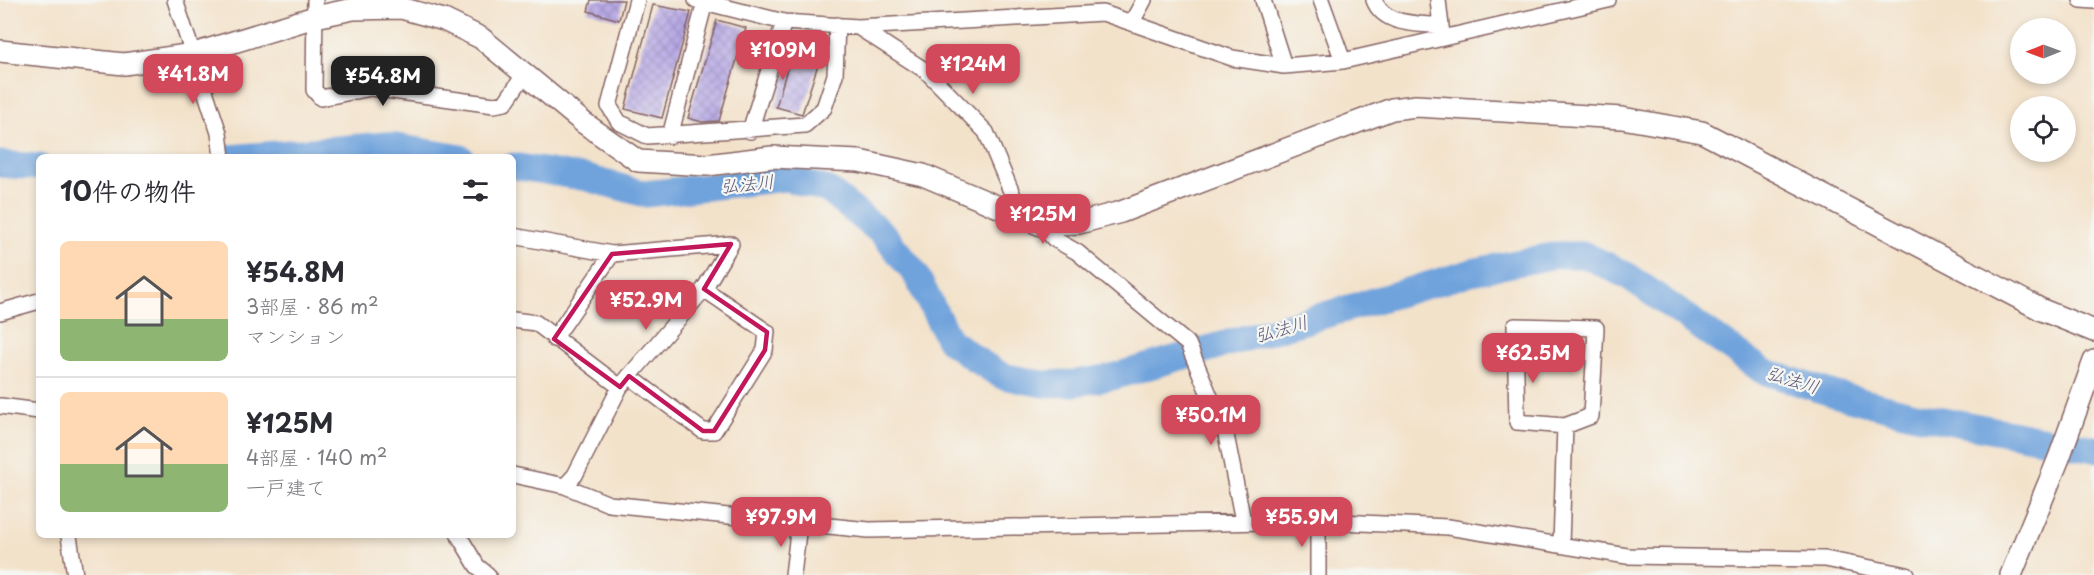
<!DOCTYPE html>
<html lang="ja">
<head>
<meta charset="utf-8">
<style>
	body { margin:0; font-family:"Playpen Sans","Klee One",sans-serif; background:#f2f2f3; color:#2b2b33; height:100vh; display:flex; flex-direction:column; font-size:22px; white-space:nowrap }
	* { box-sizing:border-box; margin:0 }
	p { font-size:20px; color:#7c7c81 }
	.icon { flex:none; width:33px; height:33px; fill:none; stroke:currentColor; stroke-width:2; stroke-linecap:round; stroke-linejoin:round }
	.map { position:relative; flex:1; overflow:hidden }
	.side { position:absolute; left:36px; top:154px; width:480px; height:384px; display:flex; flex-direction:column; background:#fff; border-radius:9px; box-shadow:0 3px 9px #0003 }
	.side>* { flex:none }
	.needle { width:39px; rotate:269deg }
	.tools { position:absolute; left:2010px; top:18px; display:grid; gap:12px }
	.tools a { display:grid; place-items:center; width:66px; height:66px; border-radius:50%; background:#fff; box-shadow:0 3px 9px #0003; font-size:30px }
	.price { position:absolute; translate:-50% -51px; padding:0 14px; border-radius:12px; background:#d1495b; color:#fff; font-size:20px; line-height:39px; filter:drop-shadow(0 2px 3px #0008) }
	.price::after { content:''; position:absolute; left:50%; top:36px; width:18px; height:14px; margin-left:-9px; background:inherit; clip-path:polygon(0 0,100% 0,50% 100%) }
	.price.active { background:#222; color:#fff }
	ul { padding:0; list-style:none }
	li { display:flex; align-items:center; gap:18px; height:150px; padding:0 24px }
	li+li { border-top:2px solid #e1e1e2 }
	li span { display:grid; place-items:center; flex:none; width:168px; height:120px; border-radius:9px; color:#555 }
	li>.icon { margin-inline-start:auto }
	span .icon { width:72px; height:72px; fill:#fffc; stroke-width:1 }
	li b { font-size:26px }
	h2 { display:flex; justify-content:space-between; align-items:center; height:72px; padding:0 24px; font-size:26px }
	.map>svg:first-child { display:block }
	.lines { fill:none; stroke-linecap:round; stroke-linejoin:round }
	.river { stroke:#70a3dc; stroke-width:27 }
	.building { fill:url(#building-cross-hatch) }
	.street-casing { stroke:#856363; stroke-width:18 }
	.secondary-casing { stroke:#856363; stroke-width:24 }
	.street { stroke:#fff; stroke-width:15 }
	.secondary { stroke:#fff; stroke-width:21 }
	.marked { fill:none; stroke:#c2185b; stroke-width:4.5; stroke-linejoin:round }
	.labels { text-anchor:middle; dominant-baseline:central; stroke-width:4.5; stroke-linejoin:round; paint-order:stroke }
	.water-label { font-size:18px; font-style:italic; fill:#595472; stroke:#f6f6f2 }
</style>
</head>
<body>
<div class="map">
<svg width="2094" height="575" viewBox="0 0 2094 575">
	<defs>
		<pattern id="building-cross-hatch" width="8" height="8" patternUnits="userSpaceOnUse" patternTransform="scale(1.5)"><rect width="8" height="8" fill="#b3a4e5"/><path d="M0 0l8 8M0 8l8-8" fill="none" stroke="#9485ba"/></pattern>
	</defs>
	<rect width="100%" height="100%" fill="#f6f6f2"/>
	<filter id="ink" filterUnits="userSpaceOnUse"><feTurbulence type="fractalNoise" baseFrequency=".0167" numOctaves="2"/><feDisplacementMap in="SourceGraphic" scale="12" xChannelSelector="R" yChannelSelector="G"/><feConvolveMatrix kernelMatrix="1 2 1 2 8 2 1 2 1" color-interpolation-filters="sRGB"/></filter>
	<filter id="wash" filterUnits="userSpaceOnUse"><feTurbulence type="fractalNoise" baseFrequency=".008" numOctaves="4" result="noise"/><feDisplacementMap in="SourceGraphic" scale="24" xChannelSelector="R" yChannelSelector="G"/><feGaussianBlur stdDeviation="1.35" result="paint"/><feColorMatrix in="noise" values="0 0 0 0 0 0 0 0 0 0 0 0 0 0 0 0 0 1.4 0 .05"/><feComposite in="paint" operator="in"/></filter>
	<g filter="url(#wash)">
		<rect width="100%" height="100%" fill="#f3e2ca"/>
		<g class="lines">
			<path class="river" d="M229,158L385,145L461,158
				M0,164L39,167
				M513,166L587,178L645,194L786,178L828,190L883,234L915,273L949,340L978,361L1002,376L1043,384L1075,383L1112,377L1476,271L1557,255H1585L1628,276L1763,371L1837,395L1911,414L2094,449"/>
		</g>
		<g id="blocks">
			<path class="building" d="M591,0H624L619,20L588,11Z
				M653,5L691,12L662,118L625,109Z
				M717,20L746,28L719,121L702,122L688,118Z
				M795,41L823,49L802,114L776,107Z"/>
		</g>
	</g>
	<g filter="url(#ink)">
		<use href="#blocks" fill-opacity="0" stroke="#856363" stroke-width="1.5"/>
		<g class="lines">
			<g class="street-casing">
				<path id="street" d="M175,0L219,133L222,158
					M315,0L314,90L321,98L371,88L494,105L505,103L524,75
					M637,0L609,106L619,122L647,136L805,125L824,108L835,75L837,25
					M696,0L784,22L858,27L1103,13L1232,58L1284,66L1343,61L1608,0
					M1263,0L1284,66
					M1321,0L1343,61
					M1374,0C1384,26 1417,23 1441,26
					M1438,0L1442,35
					M2081,0L2094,1
					M1132,22L1144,0
					M858,27L926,71L986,132L1022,217
					M750,131L784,22
					M670,136L705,2
					M1041,225L1054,239L1077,252L1188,344L1226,435L1243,521
					M513,236L612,254L731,244L704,289L620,387L575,475L565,486
					M0,312L39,301
					M513,320L536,323L620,387
					M554,339L612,254
					M629,376L703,431H714L765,350L767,332L704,289
					M0,406L39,411
					M513,475L565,486L609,504L869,530L1318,521L1448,527L1627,556L1825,559L1907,575
					M69,536L75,575
					M459,536L477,566L488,575
					M1561,545L1565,426L1517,422L1515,326L1596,328L1591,416L1565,426
					M793,575L799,524
					M1318,575V521"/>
			</g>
			<g class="secondary-casing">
				<path id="secondary" d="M0,51L124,64L194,54L315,17L353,9L401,8L444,20L481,38L584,123L638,161L707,165L772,157L859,161L923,175L1041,225L1079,223L1121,212L1392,109L1416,106L1622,118L1702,132L2042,310L2094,331
					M2011,575L2059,458L2094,361"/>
			</g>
			<use href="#street" class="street"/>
			<use href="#secondary" class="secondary"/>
		</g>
	</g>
	<path class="marked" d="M731,244L704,289L767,332L765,350L714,431H703L629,376L620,387L554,339L612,254Z"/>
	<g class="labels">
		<g class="water-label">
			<text transform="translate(747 183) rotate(-6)">弘法川</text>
			<text transform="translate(1281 328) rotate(-16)">弘法川</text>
			<text transform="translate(1793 379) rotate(17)">弘法川</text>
		</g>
	</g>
</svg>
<div class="tools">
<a><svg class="needle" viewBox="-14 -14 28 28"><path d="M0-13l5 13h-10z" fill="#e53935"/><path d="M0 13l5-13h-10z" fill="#7c7c81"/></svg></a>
<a><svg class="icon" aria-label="locate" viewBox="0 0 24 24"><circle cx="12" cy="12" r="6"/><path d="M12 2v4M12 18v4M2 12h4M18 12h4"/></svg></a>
</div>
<b class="price" style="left:783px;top:81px">¥109M</b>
<b class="price" style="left:973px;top:95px">¥124M</b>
<b class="price" style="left:193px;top:105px">¥41.8M</b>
<b class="price active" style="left:383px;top:107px">¥54.8M</b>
<b class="price" style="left:1043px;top:245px">¥125M</b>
<b class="price" style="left:646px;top:331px">¥52.9M</b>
<b class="price" style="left:1533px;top:384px">¥62.5M</b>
<b class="price" style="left:1211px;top:446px">¥50.1M</b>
<b class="price" style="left:781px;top:548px">¥97.9M</b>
<b class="price" style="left:1302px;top:548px">¥55.9M</b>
<section class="side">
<h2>10件の物件<svg class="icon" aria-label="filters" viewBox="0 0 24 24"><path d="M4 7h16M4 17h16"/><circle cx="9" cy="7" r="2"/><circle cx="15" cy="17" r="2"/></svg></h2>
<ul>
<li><span style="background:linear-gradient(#ffd9b3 65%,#8fb573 0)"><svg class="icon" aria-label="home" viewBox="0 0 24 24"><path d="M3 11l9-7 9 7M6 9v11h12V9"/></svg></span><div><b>¥54.8M</b><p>3部屋 · 86 m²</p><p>マンション</p></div></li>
<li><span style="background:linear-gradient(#ffd9b3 60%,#8fb573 0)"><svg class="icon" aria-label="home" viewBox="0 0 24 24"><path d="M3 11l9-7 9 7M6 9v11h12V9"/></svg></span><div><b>¥125M</b><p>4部屋 · 140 m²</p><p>一戸建て</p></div></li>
</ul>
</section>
</div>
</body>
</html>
